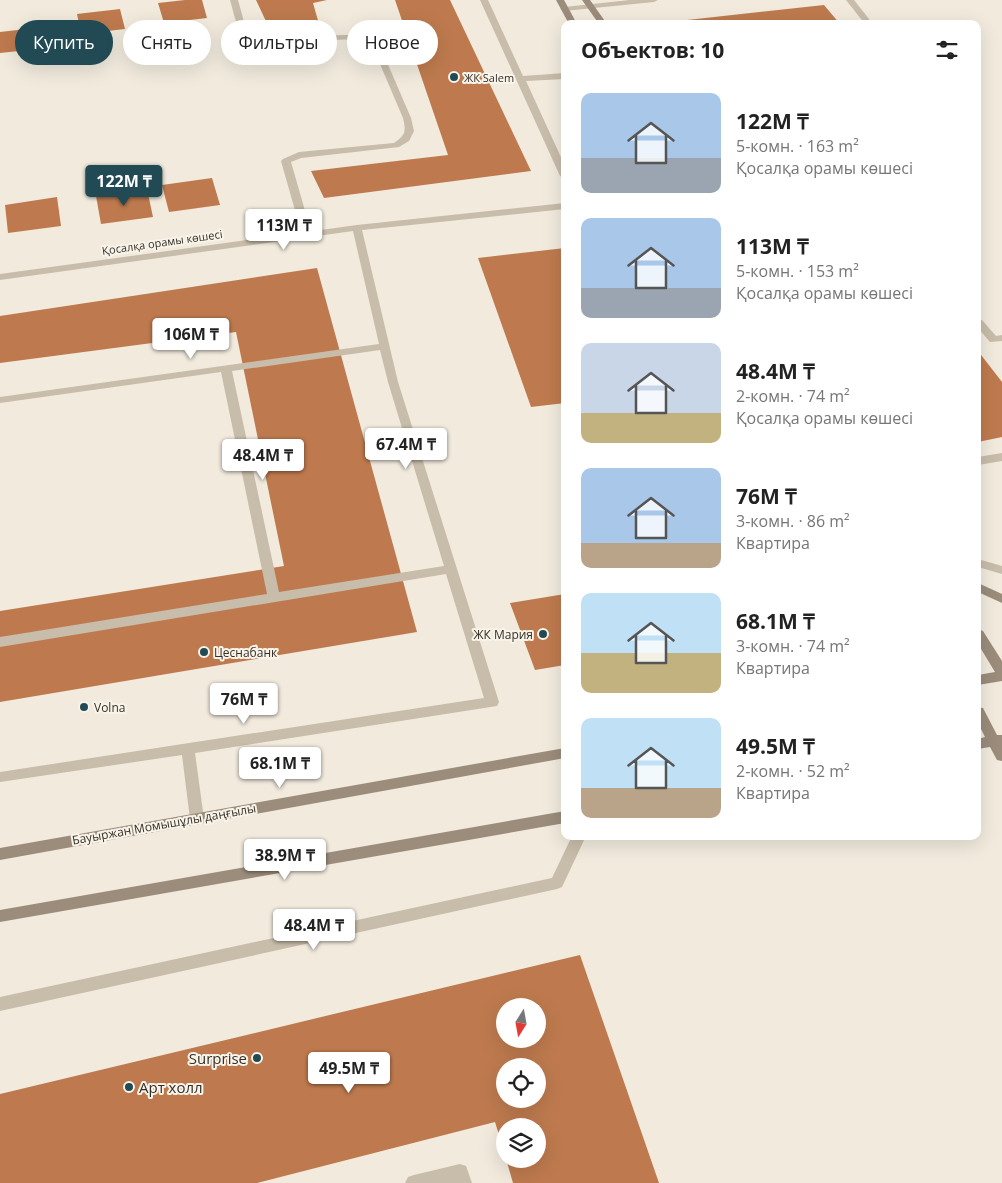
<!DOCTYPE html>
<html lang="ru">
<head>
<meta charset="utf-8">
<style>
	body { margin:0; font-family:"Open Sans",sans-serif; background:#f2f2f2; color:#222; height:100vh; display:flex; flex-direction:column; font-size:19px; white-space:nowrap }
	* { box-sizing:border-box; margin:0 }
	p { font-size:16px; color:#767676 }
	.icon { flex:none; width:28px; height:28px; fill:none; stroke:currentColor; stroke-width:2; stroke-linecap:round; stroke-linejoin:round }
	.map { position:relative; flex:1; overflow:hidden }
	.sheet { position:absolute; left:561px; top:20px; width:420px; height:820px; display:flex; flex-direction:column; background:#fff; border-radius:10px; box-shadow:0 5px 20px #0002 }
	.sheet>* { flex:none }
	.banner { position:absolute; left:15px; top:20px; width:471px; height:45px; display:flex; gap:10px }
	.needle { width:32px; rotate:191deg }
	.controls { position:absolute; left:496px; top:998px; display:grid; gap:10px }
	.controls a { display:grid; place-items:center; width:50px; height:50px; border-radius:50%; background:#fff; box-shadow:0 5px 20px #0002; font-size:25px }
	.price { position:absolute; translate:-50% -42px; padding:0 11px; border-radius:5px; background:#fff; color:#222; font-size:16px; line-height:32px; filter:drop-shadow(0 1px 2px #0008) }
	.price::after { content:''; position:absolute; left:50%; top:30px; width:15px; height:11px; margin-left:-8px; background:inherit; clip-path:polygon(0 0,100% 0,50% 100%) }
	.price.on { background:#214a55; color:#fff }
	ul { padding:0; list-style:none }
	li { display:flex; align-items:center; gap:15px; height:125px; padding:0 20px }
	li span { display:grid; place-items:center; flex:none; width:140px; height:100px; border-radius:10px; color:#555 }
	li>.icon { margin-inline-start:auto }
	span .icon { width:60px; height:60px; fill:#fffc; stroke-width:1 }
	li b { font-size:21px }
	h2 { display:flex; justify-content:space-between; align-items:center; height:60px; padding:0 20px; font-size:21px }
	.chip { padding:0 18px; border-radius:22px; background:#fff; box-shadow:0 5px 20px #0002; font-size:18px; line-height:45px }
	.chip.on { background:#214a55; color:#fff }
	.map>svg:first-child { display:block }
	.building { fill:#be7a4e; fill-rule:evenodd }
	.lines { fill:none; stroke-linecap:round; stroke-linejoin:round }
	.lane { fill:#c8bcaa; fill-rule:evenodd }
	.street { fill:#c8bcaa; fill-rule:evenodd }
	.secondary { fill:#9b8c7b; fill-rule:evenodd }
	.poi-dot { fill:#214a55; stroke:#f8f4e9; stroke-width:2 }
	.labels { text-anchor:middle; dominant-baseline:central; stroke-width:4; stroke-linejoin:round; paint-order:stroke }
	.far-poi-label { font-size:11px; fill:#362f29; stroke:#f8f4e9; text-anchor:start }
	.far-street-label { font-size:11px; fill:#362f29; stroke:#f8f4e9 }
	.poi-label { font-size:12px; fill:#362f29; stroke:#f8f4e9; text-anchor:start }
	.street-label { font-size:12px; fill:#362f29; stroke:#f8f4e9 }
	.near-poi-label { font-size:15px; fill:#362f29; stroke:#f8f4e9; text-anchor:end }
</style>
</head>
<body>
<div class="map">
<svg width="1002" height="1183" viewBox="0 0 1002 1183">
	<rect width="100%" height="100%" fill="#f1eadd"/>
	<path class="building" d="M185,0H202L207,18L164,23L158,3Z
		M256,0H327L313,3L321,31L272,34Z
		M395,0H450L531,171L324,198L311,171L448,155Z
		M824,5L840,24H669V22Z
		M120,9L125,29L81,34L77,14Z
		M35,28L38,49L0,53V32Z
		M212,178L220,205L169,212L162,185Z
		M147,189L153,217L101,224L96,196Z
		M57,197L61,226L8,233L5,205Z
		M565,248V403L531,407L478,258Z
		M317,268L417,632L0,702V611L284,566L236,332L0,363V316Z
		M978,351L1002,382V437L978,442Z
		M565,594V665L535,670L510,603Z
		M580,955L659,1183H513L506,1159H538V1126H505V1154L495,1122L257,1183H0V1094ZM505,1006H538V1039H505ZM505,1066H538V1099H505Z"/>
	<g class="lines">
		<path class="lane" d="M230,0H238L250,43C292,47 333,27 377,39L411,118L414,131L409,141L399,147L301,158L291,162L312,235L310,237L307,238L302,235L281,161L283,159L299,152L394,143C406,135 406,131 403,118L371,43C330,31 281,55 243,47Z
			M480,0H488L523,76L565,73V79L526,81L565,166V179L560,176Z
			M846,0H854L873,24H865Z
			M978,319L982,320L996,336L1002,335V341L990,342L978,328Z
			M1002,453V461L978,465V457Z
			M978,559L1002,566V574L978,567Z
			M460,1164L466,1166L472,1183H405L408,1177L414,1175Z"/>
		<path class="street" d="M630,0H658L654,2L564,11L560,9L564,7Z
			M565,203V209L362,230L398,382L499,702L497,706L195,753L204,819L202,823L197,825L192,823L190,819L182,755L0,782V772L484,698L446,574L0,647V637L267,594L221,372L0,403V397L379,344L353,231L0,280V274L357,225ZM380,350L388,382L444,566L279,592L232,371Z
			M572,836H586L562,887L557,889L0,1011V997L552,878Z"/>
		<path class="secondary" d="M556,0H564L577,24H569Z
			M582,0H590L607,24H599Z
			M978,583L1002,594V603L978,592Z
			M978,629L983,631L1002,661V681L978,685V675L995,672L978,644Z
			M978,707L983,708L997,735H1002V761L997,760L990,747L978,749V739L985,737L978,723Z
			M565,748V758L0,860V848Z
			M565,811V823L0,922V910Z"/>
	</g>
	<g class="poi-dot">
		<circle cx="454" cy="77" r="5"/>
		<circle cx="543" cy="634" r="5"/>
		<circle cx="204" cy="652" r="5"/>
		<circle cx="84" cy="707" r="5"/>
		<circle cx="257" cy="1058" r="5"/>
		<circle cx="129" cy="1087" r="5"/>
	</g>
	<g class="labels">
		<g class="far-poi-label">
			<text x="464" y="77">ЖК Salem</text>
		</g>
		<g class="far-street-label">
			<text transform="translate(162 242) rotate(-8)">Қосалқа орамы көшесі</text>
		</g>
		<g class="poi-label">
			<text x="533" y="634" text-anchor="end">ЖК Мария</text>
			<text x="214" y="652">Цеснабанк</text>
			<text x="94" y="707">Volna</text>
		</g>
		<g class="street-label">
			<text transform="translate(164 824) rotate(-10)">Бауыржан Момышұлы даңғылы</text>
		</g>
		<g class="near-poi-label">
			<text x="247" y="1058">Surprise</text>
			<text x="139" y="1087" text-anchor="start">Арт холл</text>
		</g>
	</g>
</svg>
<div class="controls">
<a><svg class="needle" viewBox="-14 -14 28 28"><path d="M0-13l5 13h-10z" fill="#e53935"/><path d="M0 13l5-13h-10z" fill="#767676"/></svg></a>
<a><svg class="icon" aria-label="locate" viewBox="0 0 24 24"><circle cx="12" cy="12" r="6"/><path d="M12 2v4M12 18v4M2 12h4M18 12h4"/></svg></a>
<a><svg class="icon" aria-label="layers" viewBox="0 0 24 24"><path d="M12 4l9 5-9 5-9-5zM3 14l9 5 9-5"/></svg></a>
</div>
<b class="price on" style="left:124px;top:207px">122M ₸</b>
<b class="price" style="left:284px;top:251px">113M ₸</b>
<b class="price" style="left:191px;top:360px">106M ₸</b>
<b class="price" style="left:406px;top:470px">67.4M ₸</b>
<b class="price" style="left:263px;top:481px">48.4M ₸</b>
<b class="price" style="left:244px;top:725px">76M ₸</b>
<b class="price" style="left:280px;top:789px">68.1M ₸</b>
<b class="price" style="left:285px;top:881px">38.9M ₸</b>
<b class="price" style="left:314px;top:951px">48.4M ₸</b>
<b class="price" style="left:349px;top:1094px">49.5M ₸</b>
<div class="banner">
<a class="chip on">Купить</a>
<a class="chip">Снять</a>
<a class="chip">Фильтры</a>
<a class="chip">Новое</a>
</div>
<section class="sheet">
<h2>Объектов: 10<svg class="icon" aria-label="filters" viewBox="0 0 24 24"><path d="M4 7h16M4 17h16"/><circle cx="9" cy="7" r="2"/><circle cx="15" cy="17" r="2"/></svg></h2>
<ul>
<li><span style="background:linear-gradient(#a9c7e8 65%,#9aa5b1 0)"><svg class="icon" aria-label="home" viewBox="0 0 24 24"><path d="M3 11l9-7 9 7M6 9v11h12V9"/></svg></span><div><b>122M ₸</b><p>5-комн. · 163 m²</p><p>Қосалқа орамы көшесі</p></div></li>
<li><span style="background:linear-gradient(#a9c7e8 70%,#9aa5b1 0)"><svg class="icon" aria-label="home" viewBox="0 0 24 24"><path d="M3 11l9-7 9 7M6 9v11h12V9"/></svg></span><div><b>113M ₸</b><p>5-комн. · 153 m²</p><p>Қосалқа орамы көшесі</p></div></li>
<li><span style="background:linear-gradient(#c9d6e8 70%,#c2b280 0)"><svg class="icon" aria-label="home" viewBox="0 0 24 24"><path d="M3 11l9-7 9 7M6 9v11h12V9"/></svg></span><div><b>48.4M ₸</b><p>2-комн. · 74 m²</p><p>Қосалқа орамы көшесі</p></div></li>
<li><span style="background:linear-gradient(#a9c7e8 75%,#b9a48a 0)"><svg class="icon" aria-label="home" viewBox="0 0 24 24"><path d="M3 11l9-7 9 7M6 9v11h12V9"/></svg></span><div><b>76M ₸</b><p>3-комн. · 86 m²</p><p>Квартира</p></div></li>
<li><span style="background:linear-gradient(#bfe0f5 60%,#c2b280 0)"><svg class="icon" aria-label="home" viewBox="0 0 24 24"><path d="M3 11l9-7 9 7M6 9v11h12V9"/></svg></span><div><b>68.1M ₸</b><p>3-комн. · 74 m²</p><p>Квартира</p></div></li>
<li><span style="background:linear-gradient(#bfe0f5 70%,#b9a48a 0)"><svg class="icon" aria-label="home" viewBox="0 0 24 24"><path d="M3 11l9-7 9 7M6 9v11h12V9"/></svg></span><div><b>49.5M ₸</b><p>2-комн. · 52 m²</p><p>Квартира</p></div></li>
</ul>
</section>
</div>
</body>
</html>
